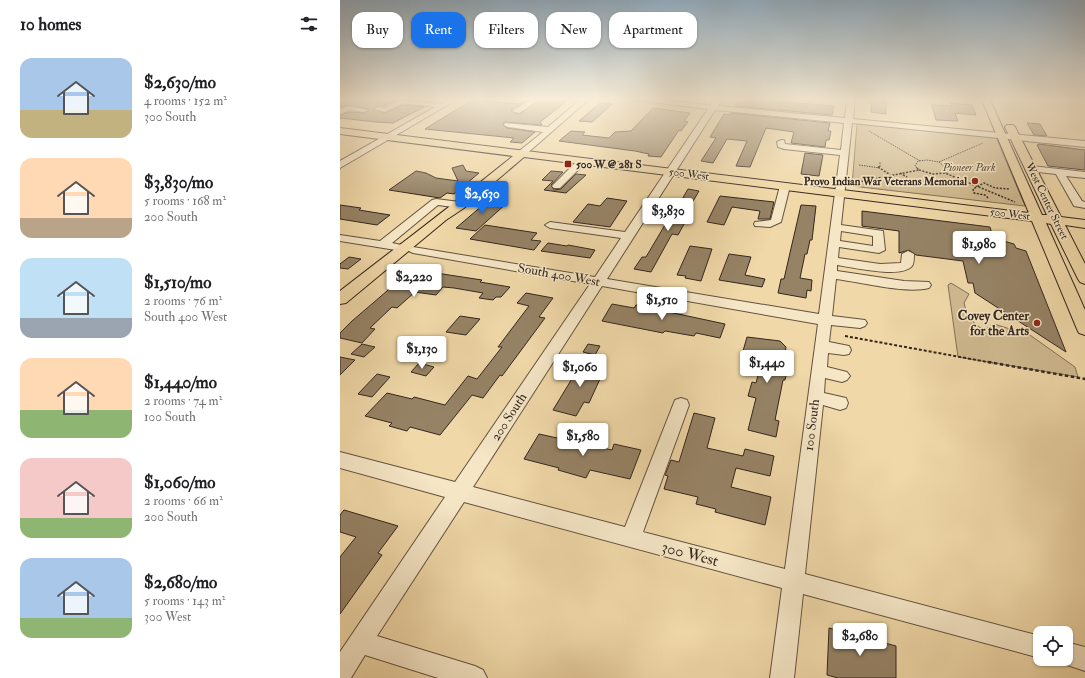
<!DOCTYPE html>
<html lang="en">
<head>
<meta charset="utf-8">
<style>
	body { margin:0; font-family:"IM FELL Double Pica",serif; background:#f2f2f2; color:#202124; height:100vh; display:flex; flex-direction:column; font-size:15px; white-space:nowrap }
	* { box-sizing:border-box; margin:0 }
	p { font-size:13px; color:#757577 }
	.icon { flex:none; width:22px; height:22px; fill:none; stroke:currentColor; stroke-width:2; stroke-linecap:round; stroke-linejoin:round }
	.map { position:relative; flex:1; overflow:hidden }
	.panel { display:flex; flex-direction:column; background:#fff; width:340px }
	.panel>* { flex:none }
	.banner { position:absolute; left:12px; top:12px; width:380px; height:36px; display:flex; gap:8px }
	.buttons { position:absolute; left:693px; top:626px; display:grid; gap:8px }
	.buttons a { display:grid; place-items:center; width:40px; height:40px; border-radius:8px; background:#fff; box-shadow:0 1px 3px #0004; font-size:20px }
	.price { position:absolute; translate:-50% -34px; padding:0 9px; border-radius:4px; background:#fff; color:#222; font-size:13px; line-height:26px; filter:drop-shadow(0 1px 2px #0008) }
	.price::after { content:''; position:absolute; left:50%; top:24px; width:12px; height:9px; margin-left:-6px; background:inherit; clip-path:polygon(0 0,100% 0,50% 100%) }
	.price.active { background:#1a73e8; color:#fff }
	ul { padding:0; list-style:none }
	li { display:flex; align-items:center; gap:12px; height:100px; padding:0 20px }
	li span { display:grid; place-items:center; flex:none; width:112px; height:80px; border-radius:12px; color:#555 }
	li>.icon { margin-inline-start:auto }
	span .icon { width:48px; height:48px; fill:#fffc; stroke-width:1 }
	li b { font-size:17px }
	h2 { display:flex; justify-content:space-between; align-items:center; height:48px; padding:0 20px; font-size:17px }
	.chip { padding:0 14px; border-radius:12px; background:#fff; box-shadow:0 1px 3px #0004; font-size:14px; line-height:36px }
	.chip.active { background:#1a73e8; color:#fff }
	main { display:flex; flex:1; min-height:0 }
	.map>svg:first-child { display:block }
	.green { fill:#d0ba91; stroke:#827058 }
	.building { fill:#968366; stroke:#34261e }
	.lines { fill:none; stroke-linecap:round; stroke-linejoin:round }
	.minor-casing { stroke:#635240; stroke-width:2 }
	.major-casing { stroke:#34261e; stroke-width:2 }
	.path-far3 { stroke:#34261e; stroke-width:1; stroke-dasharray:1.5 1; stroke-linecap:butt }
	.path-far2 { stroke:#34261e; stroke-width:1.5; stroke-dasharray:2 1.5; stroke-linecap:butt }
	.path-far1 { stroke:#34261e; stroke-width:2; stroke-dasharray:3 2; stroke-linecap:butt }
	.path { stroke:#34261e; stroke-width:2.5; stroke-dasharray:3.5 2.5; stroke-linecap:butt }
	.minor { fill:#f5e6c6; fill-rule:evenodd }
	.major { fill:#f0d8a8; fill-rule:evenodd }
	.poi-dot { fill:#8f2418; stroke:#f5e6c6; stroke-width:1.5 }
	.labels { text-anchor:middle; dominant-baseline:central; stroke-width:3; stroke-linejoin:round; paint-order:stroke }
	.far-poi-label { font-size:11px; font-weight:bold; fill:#34261e; stroke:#f5e6c6; text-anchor:start }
	.far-park-label { font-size:11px; font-style:italic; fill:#5b4b3b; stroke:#f5e6c6 }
	.far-street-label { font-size:11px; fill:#34261e; stroke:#f5e6c6 }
	.street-label { font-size:13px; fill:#34261e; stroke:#f5e6c6 }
	.poi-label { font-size:13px; font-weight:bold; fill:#34261e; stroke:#f5e6c6; text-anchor:end }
	.near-street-label { font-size:16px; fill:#34261e; stroke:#f5e6c6 }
</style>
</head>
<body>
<main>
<section class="panel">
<h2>10 homes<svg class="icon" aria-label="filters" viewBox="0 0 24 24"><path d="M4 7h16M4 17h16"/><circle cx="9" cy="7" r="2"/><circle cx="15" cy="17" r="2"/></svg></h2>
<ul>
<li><span style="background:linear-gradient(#a9c7e8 65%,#c2b280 0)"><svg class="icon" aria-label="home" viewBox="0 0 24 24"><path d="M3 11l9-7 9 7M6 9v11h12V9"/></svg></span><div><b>$2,630/mo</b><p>4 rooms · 152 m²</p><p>300 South</p></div></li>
<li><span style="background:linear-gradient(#ffd9b3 75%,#b9a48a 0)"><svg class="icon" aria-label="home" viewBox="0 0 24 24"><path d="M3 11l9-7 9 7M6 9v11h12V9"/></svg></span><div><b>$3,830/mo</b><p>5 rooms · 168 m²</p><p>200 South</p></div></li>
<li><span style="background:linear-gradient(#bfe0f5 75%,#9aa5b1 0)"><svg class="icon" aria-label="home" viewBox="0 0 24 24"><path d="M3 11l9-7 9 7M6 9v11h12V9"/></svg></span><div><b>$1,510/mo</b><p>2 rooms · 76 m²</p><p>South 400 West</p></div></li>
<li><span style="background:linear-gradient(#ffd9b3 65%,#8fb573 0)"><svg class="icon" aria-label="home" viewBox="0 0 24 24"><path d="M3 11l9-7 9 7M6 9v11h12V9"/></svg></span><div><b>$1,440/mo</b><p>2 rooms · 74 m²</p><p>100 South</p></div></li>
<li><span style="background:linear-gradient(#f6c9c9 75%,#8fb573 0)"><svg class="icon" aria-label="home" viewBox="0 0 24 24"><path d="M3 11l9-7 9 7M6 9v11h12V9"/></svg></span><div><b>$1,060/mo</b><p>2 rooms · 66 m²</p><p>200 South</p></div></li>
<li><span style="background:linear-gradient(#a9c7e8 75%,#8fb573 0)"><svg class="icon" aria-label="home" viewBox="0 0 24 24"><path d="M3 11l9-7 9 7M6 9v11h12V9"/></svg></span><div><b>$2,680/mo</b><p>5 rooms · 143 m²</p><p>300 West</p></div></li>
</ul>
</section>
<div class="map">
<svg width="745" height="678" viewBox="0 0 745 678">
	<rect width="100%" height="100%" fill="#f0d8a8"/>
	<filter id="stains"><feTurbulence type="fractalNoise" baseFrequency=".005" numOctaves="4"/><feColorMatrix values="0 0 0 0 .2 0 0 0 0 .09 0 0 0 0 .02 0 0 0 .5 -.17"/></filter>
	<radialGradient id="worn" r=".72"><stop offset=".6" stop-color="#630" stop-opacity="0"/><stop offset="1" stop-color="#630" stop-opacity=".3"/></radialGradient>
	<path class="green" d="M517,124L656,137L685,206L512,186Z
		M611,283L629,294L624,303C627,316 632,323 644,330L654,324L670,329L680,328L735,367L738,377L618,357L608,285Z"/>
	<path class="building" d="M0,100H54L44,106H37L33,109L45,113L63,105L84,107L53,123L36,122L0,118V115L10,112L24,113L29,110L28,109L9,105L0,107Z
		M132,100L178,104L187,100L171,111L179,114L200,100H228L200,122L202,125L164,122L163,125L167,128L195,132L182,143L170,142L174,138L85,129Z
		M399,100H420L494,106L492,115L395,106Z
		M532,100L546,101V114L531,112Z
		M260,103L272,104L252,122L239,121Z
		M611,103L632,105L636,115L615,113L618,121L596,120L592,105L612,106Z
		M313,108L350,113L344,121L348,122L341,131L339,130L321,157L308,156L309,154L295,151L219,141L231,131L245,132L242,135L269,138L275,132L291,131Z
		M391,113L490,123L488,131H491L489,140H486L485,147L451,143L454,132L426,128L410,167L396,166L407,141L387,139L373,163L361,161L376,138L370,137L384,114L390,115Z
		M687,123L700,124L707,136L694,135Z
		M699,144L745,150V170L708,166L697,145Z
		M465,153L483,155L479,176L461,174Z
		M123,165L126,171L139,173L114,194L107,193L100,198L49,190L76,171L86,173L96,178L118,181L112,168Z
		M211,171L223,172L211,185L214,190L221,189L236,174L246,175L226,193L204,190L213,181L202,180Z
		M348,189L359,191L345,215H349L338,235L332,234L311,272L294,269L302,257H306L332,213H334Z
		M380,196L434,202L430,219H418L420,211L392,207L384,225L367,222Z
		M267,198L287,201L270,227L233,222L248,204L260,206Z
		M150,199L168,202L136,231L116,228Z
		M0,205L21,208L19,210L50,215L37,225L0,219Z
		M461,205L476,206L472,240H470L467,254H465L460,278L472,280L471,291L467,290L466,298L438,293L441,279H444Z
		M522,211L650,227L653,238L674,244L676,248L686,251L726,352L635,293L633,283H628L623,261L576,255L569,250L559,253V231L522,226Z
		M145,225L197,233L191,240L201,241L194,250L130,239Z
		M208,243L227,246L228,245L255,250L250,258L201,251Z
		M350,246L372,249L361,281L345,278L346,276L337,275Z
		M389,254L411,257L405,275L425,279L422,287L379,280Z
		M9,257L21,259L8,269L0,268V264Z
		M75,267L98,271L96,273L142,280L140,282L170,287L161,297H156L153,300L139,298L143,293L114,288L103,287L96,295L75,292L57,308L52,307L30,328L35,329L22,343L0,338V333L12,321Z
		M186,293L213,298L199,317L205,318L162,376L160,375L143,398L132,395L100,435L70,427L67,431L49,426L52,423L25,416L47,393L72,399L74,397L105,405L128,376L137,379L162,347H158L189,306L177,303Z
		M272,304L294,308L296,305L385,324L380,338L356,333L354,336L325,331L323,333L262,321Z
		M120,316L140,319L126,335L106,332Z
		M407,337L440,341L446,347L443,365L448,366L445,380H443L435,420L439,421L436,437L408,430L416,398L408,396L412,382L416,383L422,360L409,357L410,353L403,351Z
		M22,344L35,347L24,357L11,354Z
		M248,344L260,346L255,355L243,352Z
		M0,357L15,360L0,375Z
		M248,357L263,360L254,375L253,378L260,379L249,403L244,402L236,416L213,410L236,372H239Z
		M79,363L94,367L86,376L71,372Z
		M37,374L50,377L32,397L18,394Z
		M354,413L375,418L367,448L403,456L405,449L434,456L430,476L396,468L391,487L431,497L425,525L375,512L376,509L356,504L358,497L324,489L328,476L325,475L331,460L339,462Z
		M199,434L272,450L274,444L301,450L290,479L250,470L246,478L218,470L219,468L184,459Z
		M4,510L58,526L38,553L42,555L0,614V557L16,537L0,532V515Z
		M489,628L556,646V678H498L487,675Z"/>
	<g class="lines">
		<g class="minor-casing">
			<path id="minor" d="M58,100L102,104L107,100H116L0,168V161L95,107L63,103L45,112L34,109L38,107L44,108Z
				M190,100H199L179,113L172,111Z
				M240,100H248L184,156H178V152L203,132L168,127L164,125L165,123L208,127Z
				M294,100H322L371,105L374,100H381L378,106L505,118L507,100H515L513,119L745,141V147L512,123L501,225L543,231L545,250L539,253L499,247L498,258L540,264L561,263L562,254L568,251L574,254C574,258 574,264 572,266C562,279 511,267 497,265V271L564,281L589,282L591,285L589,288C566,294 521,282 496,279L492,316L525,320L527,323L525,326L520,328L491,325L489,342L509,346L511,350L509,354L504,355L488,353L487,367L507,372L510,376L507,380L502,382L485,378L484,393L506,398L508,403L506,408L500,410L483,405L465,574L700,636V658L463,594L454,678H430L442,588L124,502L37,636L135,666L143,670L147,678H98L25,655L11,678H0V652L105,497L0,468V452L115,482L250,284L73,253L67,250L73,247L255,277L281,238L210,228L205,225L210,222L285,232L368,109ZM375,110L504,123L501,150L445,144L444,140H441L437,142L438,147L444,149L500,155L479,314L267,279ZM501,231L533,236V246L500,241ZM262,286L478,324L445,569L303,532L349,405L347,400L341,398L335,400L333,405L285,527L133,487Z
				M9,106L28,110L24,112L10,110L0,114V109Z
				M242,158L245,159V163L220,188H214L212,186L239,159Z
				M692,166L745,172V178L726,176L742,201L745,202V208L734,206L716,174L689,171L687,169Z
				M445,183L450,186L441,222L430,227L415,226L414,224L415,222L431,220L440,186Z
				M96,199L120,202L125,205L120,208L98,205L52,243L66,246L68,248L66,250L62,251L0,241V235L40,241L92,200Z
				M726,642L745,647V671L718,662L717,659H726Z"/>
		</g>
		<g class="major-casing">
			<path id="major" d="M642,100H650L702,215H707L665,127L667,125H673L675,127L721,217L745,220V228L725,225L745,264V284L740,282L738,279L711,224L706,223L745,310V335L739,333L737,329L692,221L184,157L124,208L106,220L6,303L0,304V291C58,246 116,202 173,156L0,134V128L689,213Z"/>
		</g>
		<path class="path-far3" d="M529,131L580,161
			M599,162L606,168
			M519,165L540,168
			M538,167H540V162
			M577,168L575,166L578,161L587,160L599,162L643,143"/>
		<path class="path-far2" d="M538,167L549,174
			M538,167H540
			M579,170L593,174L605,173L675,202
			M560,173L567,177
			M605,173L607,171L605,167
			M518,182L579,170L576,167
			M648,198L645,195L634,193L633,189L644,183L655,188L670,189"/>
		<path class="path-far1" d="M505,336L653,363"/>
		<path class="path" d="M648,362L745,379"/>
		<use href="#minor" class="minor"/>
		<use href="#major" class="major"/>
	</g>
	<linearGradient id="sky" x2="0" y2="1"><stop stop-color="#91aabc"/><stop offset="0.51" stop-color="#f8edd8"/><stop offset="1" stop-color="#f8edd8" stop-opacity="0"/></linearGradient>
	<rect width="745" height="195" fill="url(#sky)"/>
	<g class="poi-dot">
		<rect x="224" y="160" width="8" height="8" rx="2"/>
		<circle cx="635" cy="181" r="4"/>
		<circle cx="697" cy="323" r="4"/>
	</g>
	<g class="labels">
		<g class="far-poi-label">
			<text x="236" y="164">500 W @ 281 S</text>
			<text x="627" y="181" text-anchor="end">Provo Indian War Veterans Memorial</text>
		</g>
		<g class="far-park-label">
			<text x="629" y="167">Pioneer Park</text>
		</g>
		<g class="far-street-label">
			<text transform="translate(349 174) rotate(7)">500 West</text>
			<text transform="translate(707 201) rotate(64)">West Center Street</text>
			<text transform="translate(670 214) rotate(7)">500 West</text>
		</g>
		<g class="street-label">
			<text transform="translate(219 275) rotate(10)">South 400 West</text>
			<text transform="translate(169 417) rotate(-57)">200 South</text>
			<text transform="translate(472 425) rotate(-83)">100 South</text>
		</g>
		<g class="poi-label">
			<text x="689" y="316">Covey Center<tspan x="689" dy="15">for the Arts</tspan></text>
		</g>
		<g class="near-street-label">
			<text transform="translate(350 554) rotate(15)">300 West</text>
		</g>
	</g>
	<rect width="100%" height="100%" filter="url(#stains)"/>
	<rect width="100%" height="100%" fill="url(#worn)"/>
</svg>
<div class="buttons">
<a><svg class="icon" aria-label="locate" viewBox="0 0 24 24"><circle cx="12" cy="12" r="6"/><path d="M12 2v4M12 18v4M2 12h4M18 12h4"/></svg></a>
</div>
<b class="price active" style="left:142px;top:215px">$2,630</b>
<b class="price" style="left:328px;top:232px">$3,830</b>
<b class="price" style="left:639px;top:265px">$1,980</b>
<b class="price" style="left:74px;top:298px">$2,220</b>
<b class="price" style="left:322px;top:321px">$1,510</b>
<b class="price" style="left:82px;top:370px">$1,130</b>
<b class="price" style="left:427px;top:384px">$1,440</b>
<b class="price" style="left:240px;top:388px">$1,060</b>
<b class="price" style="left:243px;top:457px">$1,580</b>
<b class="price" style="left:520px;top:657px">$2,680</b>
<div class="banner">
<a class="chip">Buy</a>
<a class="chip active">Rent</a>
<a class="chip">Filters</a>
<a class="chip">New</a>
<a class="chip">Apartment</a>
</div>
</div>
</main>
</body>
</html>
